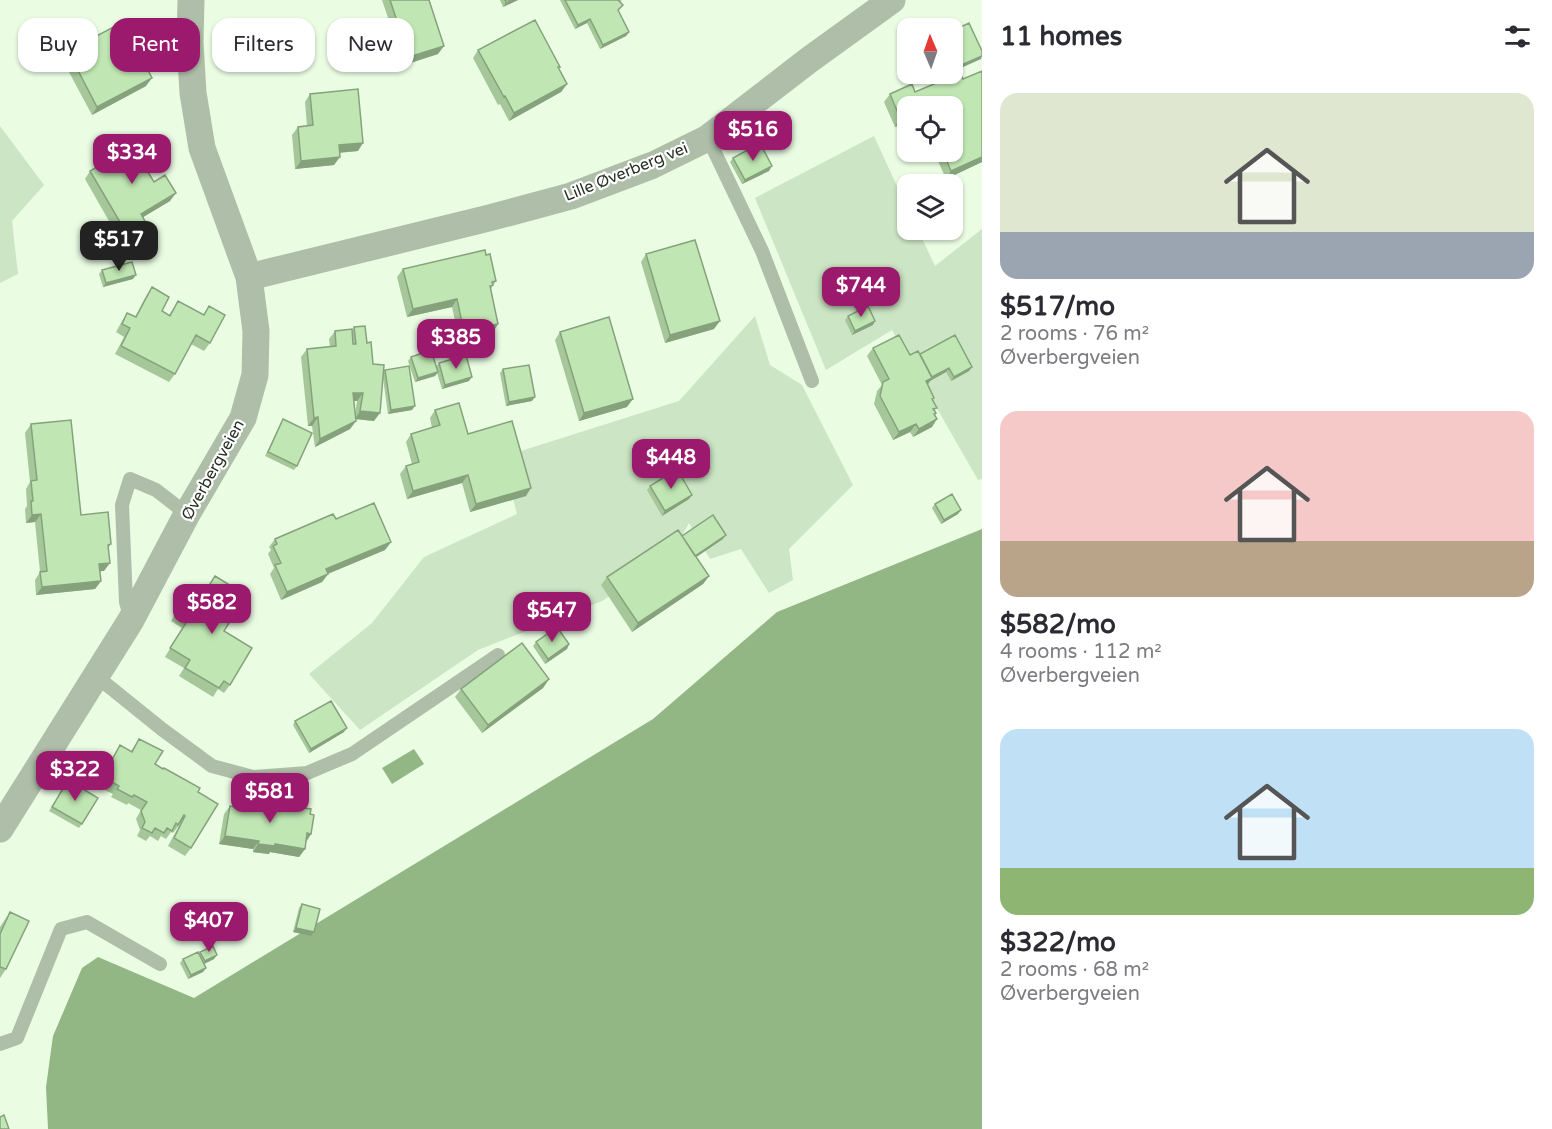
<!DOCTYPE html>
<html lang="en">
<head>
<meta charset="utf-8">
<style>
	body { margin:0; font-family:"Varela Round",sans-serif; background:#f7f7f7; color:#2b2b33; height:100vh; display:flex; flex-direction:column; font-size:22px; white-space:nowrap }
	* { box-sizing:border-box; margin:0 }
	p { font-size:20px; color:#7c7c81 }
	.icon { flex:none; width:33px; height:33px; fill:none; stroke:currentColor; stroke-width:2; stroke-linecap:round; stroke-linejoin:round }
	.map { position:relative; flex:1; overflow:hidden }
	.details { display:flex; flex-direction:column; background:#fff; width:570px }
	.details>* { flex:none }
	.guide { position:absolute; left:18px; top:18px; width:570px; height:54px; display:flex; gap:12px }
	.needle { width:39px; rotate:358deg }
	.controls { position:absolute; left:897px; top:18px; display:grid; gap:12px }
	.controls a { display:grid; place-items:center; width:66px; height:66px; border-radius:12px; background:#fff; box-shadow:0 2px 4px #0004; font-size:30px }
	.price { position:absolute; translate:-50% -51px; padding:0 14px; border-radius:12px; background:#9c1a6d; color:#fff; font-size:20px; line-height:39px; filter:drop-shadow(0 2px 3px #0008) }
	.price::after { content:''; position:absolute; left:50%; top:36px; width:18px; height:14px; margin-left:-9px; background:inherit; clip-path:polygon(0 0,100% 0,50% 100%) }
	.price.active { background:#222; color:#fff }
	ul { padding:0; list-style:none }
	li { display:grid; align-content:center; gap:12px; height:318px; padding:0 18px }
	li span { display:grid; place-items:center; height:186px; border-radius:18px; color:#555 }
	li>.icon { margin-inline-start:auto }
	span .icon { width:108px; height:108px; fill:#fffc; stroke-width:1 }
	li b { font-size:26px }
	h2 { display:flex; justify-content:space-between; align-items:center; height:72px; padding:0 18px; font-size:26px }
	.tag { padding:0 21px; border-radius:18px; background:#fff; box-shadow:0 2px 4px #0004; font-size:21px; line-height:54px }
	.tag.active { background:#9c1a6d; color:#fff }
	main { display:flex; flex:1; min-height:0 }
	.map>svg:first-child { display:block }
	.green { fill:#cce5c4 }
	.water { fill:#92b785 }
	.lines { fill:none; stroke-linecap:round; stroke-linejoin:round }
	.service { stroke:#aebea8; stroke-width:14 }
	.minor { stroke:#aebea8; stroke-width:27 }
	.wall { fill:#a5c79a; fill-rule:evenodd }
	.shaded-wall { fill:#86a27d }
	.building { fill:#c0e7b3; stroke:#86a27d; stroke-width:1.5 }
	.labels { text-anchor:middle; dominant-baseline:central; stroke-width:4.5; stroke-linejoin:round; paint-order:stroke }
	.street-label { font-size:16px; fill:#262f23; stroke:#fff }
</style>
</head>
<body>
<main>
<div class="map">
<svg width="982" height="1129" viewBox="0 0 982 1129">
	<rect width="100%" height="100%" fill="#eafde3"/>
	<path class="green" d="M0,126L44,185L12,221L18,274L0,283Z
		M874,136L907,208L908,230H918L935,266L982,229V479L978,480L892,330L826,370L755,198Z
		M755,316L770,365L802,385L853,485L789,549L793,580L769,593L741,549L710,559L689,523L670,557L602,601L478,650L360,730L309,674L372,623L424,557L517,514L502,457L679,401Z"/>
	<path class="water" d="M982,529V1129H48L46,1087L53,1036L82,968L98,957L194,998L653,719L777,612Z
		M414,749L424,764L392,784L382,768Z"/>
	<g class="lines">
		<path class="service" d="M708,138L762,251L812,381
			M130,616L126,602L122,505L130,479L156,490L187,514
			M96,676L163,730L212,766L253,777L307,773L352,754L498,655
			M0,1044L17,1038L61,929L87,922L160,964"/>
		<path class="minor" d="M249,277L489,218L571,196L653,165L708,138L809,60L892,0
			M0,829L131,620L187,514L243,418L255,375L256,331L249,277L202,148L193,93L190,42L191,0"/>
	</g>
	<path class="wall" d="M382,0H429L438,54L404,65Z
		M500,0H518L503,7Z
		M560,0H622L620,2L623,5L618,11L629,32L626,36L600,49L587,23L575,29Z
		M132,41L126,49L123,51L131,65L146,86L92,115L62,59L68,51Z
		M478,50L559,68L567,84L561,92L509,121L500,104L498,105L473,58Z
		M982,71V162L946,179L934,152H952V106H908V121L895,127L884,102L890,94L915,92L963,79Z
		M310,94L358,151L340,153L334,165L295,169L292,135L298,127L307,126L305,102Z
		M733,158L769,171L742,184L730,162Z
		M149,165L145,168L154,182L170,201L143,217L146,223L140,231L121,242L85,179L90,171Z
		M646,254L714,329L665,343L641,262Z
		M486,255L496,281L491,289L498,324L493,332L459,340L452,307L407,317L397,277L403,269Z
		M102,270L133,279L103,287L99,274Z
		M152,287L162,311L169,315L178,301L203,315L209,306L210,343L204,351L191,344L175,374L169,382L115,354L124,337L116,332L122,321L127,313L135,317L146,296Z
		M848,316L873,325L852,335L845,320Z
		M354,327L367,343L373,364L383,373L385,370L412,410L388,414L383,378L374,421L355,419L356,421L350,429L315,447L312,426H308L301,357L307,349L330,347L329,339L335,331H352ZM353,401H357L355,416Z
		M560,332L627,407L579,421L555,340Z
		M873,348L910,355L920,354L972,367L969,371L951,381L946,372L930,381L927,385L933,400L936,413L932,427L913,437L910,432L893,440L874,404L877,391L882,385L867,356Z
		M411,357L436,367L439,363L469,381L442,389L437,373L435,376L415,382L408,361Z
		M503,369L532,401L506,406L500,373Z
		M435,410L468,434L526,496L470,512L462,483L407,499L400,474L406,466L412,464L406,442L411,434L432,428L430,418Z
		M283,419L297,466L294,470L265,456Z
		M31,424L81,515L111,544L108,549L104,571H100L101,581L95,589L36,595L35,580L40,572L35,522L26,523L25,509L27,506L26,489L30,482L25,433Z
		M650,486L689,499L662,516L647,490Z
		M935,504L958,514L941,524L932,508Z
		M336,519L391,542L385,550L328,574L322,582L281,600L270,574L274,568L268,554L271,550L269,547L275,539Z
		M682,536L723,539L696,557L709,576L703,584L632,632L601,585L607,577Z
		M215,576L224,631L230,685L224,693L218,689L213,697L179,676L184,668L165,657L182,628L171,621L181,604L187,596L198,603Z
		M536,642L569,644L567,649L545,664L533,646Z
		M549,679L543,688L482,733L455,697L461,689Z
		M295,721L344,732L309,753L293,725Z
		M139,739L155,764L198,792L191,848L185,856L168,846L180,824L173,833L171,832L166,839L161,836L158,841L150,836L146,841L137,836L140,830L136,819L141,810L128,803L127,805L111,797L113,794L97,786L115,753L120,745L131,751Z
		M68,780L82,824L79,828L49,811Z
		M242,799L310,814L311,834L306,842L305,849L299,857L270,852L269,854L253,852V849L219,844L224,814L230,806L236,807Z
		M302,904L311,936L293,932L299,908Z
		M10,912L6,969L0,978V927Z
		M200,952L214,959L204,964L206,968L203,972L188,979L180,963L183,959L199,954Z"/>
	<path class="shaded-wall" d="M513,0H518L503,7L506,3Z
		M590,19L587,23L575,29L578,25Z
		M629,32L626,36L600,49L603,45Z
		M132,41L126,49L116,55L121,47Z
		M444,46L438,54L404,65L409,57Z
		M982,56L981,59L952,72V69Z
		M152,78L146,86L92,115L97,107Z
		M567,84L561,92L509,121L514,113Z
		M946,99L940,106H928Z
		M908,115V121L895,127L900,118Z
		M363,143L358,151L333,153L339,145Z
		M155,157L149,165L138,172L143,164Z
		M340,157L334,165L295,169L301,161Z
		M982,157V162L946,179L951,171Z
		M772,166L769,171L742,184L745,180Z
		M176,193L170,201L135,222L141,214Z
		M146,223L140,231L121,242L127,234Z
		M136,275L133,279L103,287L106,283Z
		M457,299L452,307L407,317L413,309Z
		M720,321L714,329L665,343L670,335Z
		M875,321L873,325L852,335L855,331Z
		M498,324L493,332L459,340L464,332Z
		M972,367L969,371L951,381L954,377Z
		M949,368L946,372L930,381L927,386L926,381Z
		M438,372L435,376L415,382L418,378Z
		M472,377L469,381L442,389L445,385Z
		M353,393H363L357,401H347Z
		M535,397L532,401L506,406L509,402Z
		M633,399L627,407L579,421L584,413Z
		M415,406L412,410L388,414L391,410Z
		M360,411L380,413L374,421L355,419Z
		M318,417L312,426H308L314,418Z
		M937,419L932,427L913,437L919,429Z
		M356,421L350,429L315,447L320,439Z
		M916,424L910,432L893,440L899,432Z
		M468,475L462,483L407,499L413,491Z
		M531,488L526,496L470,512L476,504Z
		M692,495L689,499L662,516L665,511Z
		M961,510L958,514L941,524L944,520Z
		M41,514L35,522L26,523L32,515Z
		M726,535L723,539L692,560L695,556Z
		M391,542L385,550L320,577L326,569Z
		M110,563L104,571L93,572L99,564Z
		M328,574L322,582L281,600L287,592Z
		M709,576L703,584L632,632L638,623Z
		M101,581L95,589L36,595L42,587Z
		M569,644L567,649L545,664L548,659Z
		M549,679L543,688L482,733L488,725Z
		M347,728L344,732L309,753L311,749Z
		M307,833L311,834L306,842Z
		M225,836L259,841L253,849L219,844Z
		M258,844H275L305,849L299,857L270,852L269,854L253,852Z
		M296,928L314,932L311,936L293,932Z
		M217,955L214,959L202,965L205,961Z
		M206,968L203,972L188,979L191,975Z"/>
	<path class="building" d="M390,0H429L444,46L409,57Z
		M505,0H513L506,3Z
		M565,0H618L623,5L618,10L629,32L603,45L590,19L578,25Z
		M535,20L560,67H558L567,84L514,113L505,96L504,97L478,50Z
		M123,22L132,41L121,47L131,65L142,59L152,78L97,107L68,51Z
		M969,23L982,51V56L952,69V31Z
		M982,71V157L951,171L943,152H952V124L957,123L952,114V106H949L946,99L928,106H908V115L900,118L890,94L912,84L915,92L960,73L963,79Z
		M358,89L363,143L339,145L340,157L301,161L298,127L313,125L310,94Z
		M145,139L155,157L143,164L154,182L165,175L176,193L141,214L146,223L127,234L90,171Z
		M760,143L772,166L745,180L733,158Z
		M695,240L720,321L670,335L646,254Z
		M485,250L486,255L490,254L496,281L492,282L493,285L490,286L498,324L464,332L457,299L413,309L403,269Z
		M132,262L136,275L106,283L102,270Z
		M152,287L169,297L162,311L170,316L178,301L204,315L209,306L225,315L210,343L196,335L175,374L121,346L130,328L122,324L127,313L136,317Z
		M868,306L875,321L855,331L848,316Z
		M609,317L633,399L584,413L560,332Z
		M365,326L367,343L371,342L373,364L384,365L380,413L360,411L363,393H353L356,421L320,439L318,417L314,418L307,349L336,346L335,331L352,329L353,344H356L354,327Z
		M899,335L910,355L918,351L932,378L926,381L934,398L932,399L937,408L933,409L936,413L934,414L937,419L919,429L916,424L899,432L880,396L883,382L889,379L873,348Z
		M955,335L972,367L954,377L949,368L932,377L920,354Z
		M431,350L438,372L418,378L411,357Z
		M466,355L472,377L445,385L439,363Z
		M529,365L535,397L509,402L503,369Z
		M409,366L415,406L391,410L385,370Z
		M459,403L468,434L512,421L531,488L476,504L468,475L413,491L406,466L419,462L411,434L440,425L435,410Z
		M283,419L312,433L297,466L268,452Z
		M71,420L81,515L108,512L111,544L108,545L110,563L99,564L101,581L42,587L40,572L47,571L41,514L32,515L31,501H33L31,481L37,480L31,424Z
		M677,469L692,495L665,511L650,486Z
		M952,494L961,510L944,520L935,504Z
		M374,503L391,542L326,569L328,574L287,592L275,565L281,563L273,546L277,544L275,539L333,514L336,519Z
		M713,515L726,535L695,556L682,536Z
		M678,530L709,576L638,623L607,577Z
		M215,576L246,595L224,631L252,648L230,685L224,681L219,688L185,668L190,660L170,648L188,620L177,613L187,596L198,603Z
		M557,627L569,644L548,659L536,642Z
		M522,643L549,679L488,725L461,689Z
		M331,701L347,728L311,749L295,721Z
		M139,739L163,751L155,764L163,769L164,768L200,788L198,792L218,804L191,848L174,838L185,816L184,815L178,825L176,823L172,831L167,828L164,833L155,828L152,833L142,828L145,822L141,811L147,802L134,795L132,797L117,789L119,786L103,777L120,745L132,752Z
		M68,780L98,798L82,824L52,807Z
		M242,799L311,809L310,814L314,815L311,834L307,833L305,849L275,844V846L258,844L259,841L225,836L230,806L241,808Z
		M302,904L320,909L314,932L296,928Z
		M10,912L29,921L6,969L0,967V934Z
		M213,946L217,955L205,961L200,952Z
		M198,952L206,968L191,975L183,959Z
		M4,1115L9,1129H0V1117Z"/>
	<g class="labels">
		<g class="street-label">
			<text transform="translate(626 172) rotate(-22)">Lille Øverberg vei</text>
			<text transform="translate(213 470) rotate(-61)">Øverbergveien</text>
		</g>
	</g>
</svg>
<div class="controls">
<a><svg class="needle" viewBox="-14 -14 28 28"><path d="M0-13l5 13h-10z" fill="#e53935"/><path d="M0 13l5-13h-10z" fill="#7c7c81"/></svg></a>
<a><svg class="icon" aria-label="locate" viewBox="0 0 24 24"><circle cx="12" cy="12" r="6"/><path d="M12 2v4M12 18v4M2 12h4M18 12h4"/></svg></a>
<a><svg class="icon" aria-label="layers" viewBox="0 0 24 24"><path d="M12 4l9 5-9 5-9-5zM3 14l9 5 9-5"/></svg></a>
</div>
<b class="price" style="left:753px;top:162px">$516</b>
<b class="price" style="left:132px;top:185px">$334</b>
<b class="price active" style="left:119px;top:272px">$517</b>
<b class="price" style="left:861px;top:318px">$744</b>
<b class="price" style="left:456px;top:370px">$385</b>
<b class="price" style="left:671px;top:490px">$448</b>
<b class="price" style="left:212px;top:635px">$582</b>
<b class="price" style="left:552px;top:643px">$547</b>
<b class="price" style="left:75px;top:802px">$322</b>
<b class="price" style="left:270px;top:824px">$581</b>
<b class="price" style="left:209px;top:953px">$407</b>
<div class="guide">
<a class="tag">Buy</a>
<a class="tag active">Rent</a>
<a class="tag">Filters</a>
<a class="tag">New</a>
</div>
</div>
<section class="details">
<h2>11 homes<svg class="icon" aria-label="filters" viewBox="0 0 24 24"><path d="M4 7h16M4 17h16"/><circle cx="9" cy="7" r="2"/><circle cx="15" cy="17" r="2"/></svg></h2>
<ul>
<li><span style="background:linear-gradient(#dfe7d0 75%,#9aa5b1 0)"><svg class="icon" aria-label="home" viewBox="0 0 24 24"><path d="M3 11l9-7 9 7M6 9v11h12V9"/></svg></span><div><b>$517/mo</b><p>2 rooms · 76 m²</p><p>Øverbergveien</p></div></li>
<li><span style="background:linear-gradient(#f6c9c9 70%,#b9a48a 0)"><svg class="icon" aria-label="home" viewBox="0 0 24 24"><path d="M3 11l9-7 9 7M6 9v11h12V9"/></svg></span><div><b>$582/mo</b><p>4 rooms · 112 m²</p><p>Øverbergveien</p></div></li>
<li><span style="background:linear-gradient(#bfe0f5 75%,#8fb573 0)"><svg class="icon" aria-label="home" viewBox="0 0 24 24"><path d="M3 11l9-7 9 7M6 9v11h12V9"/></svg></span><div><b>$322/mo</b><p>2 rooms · 68 m²</p><p>Øverbergveien</p></div></li>
</ul>
</section>
</main>
</body>
</html>
